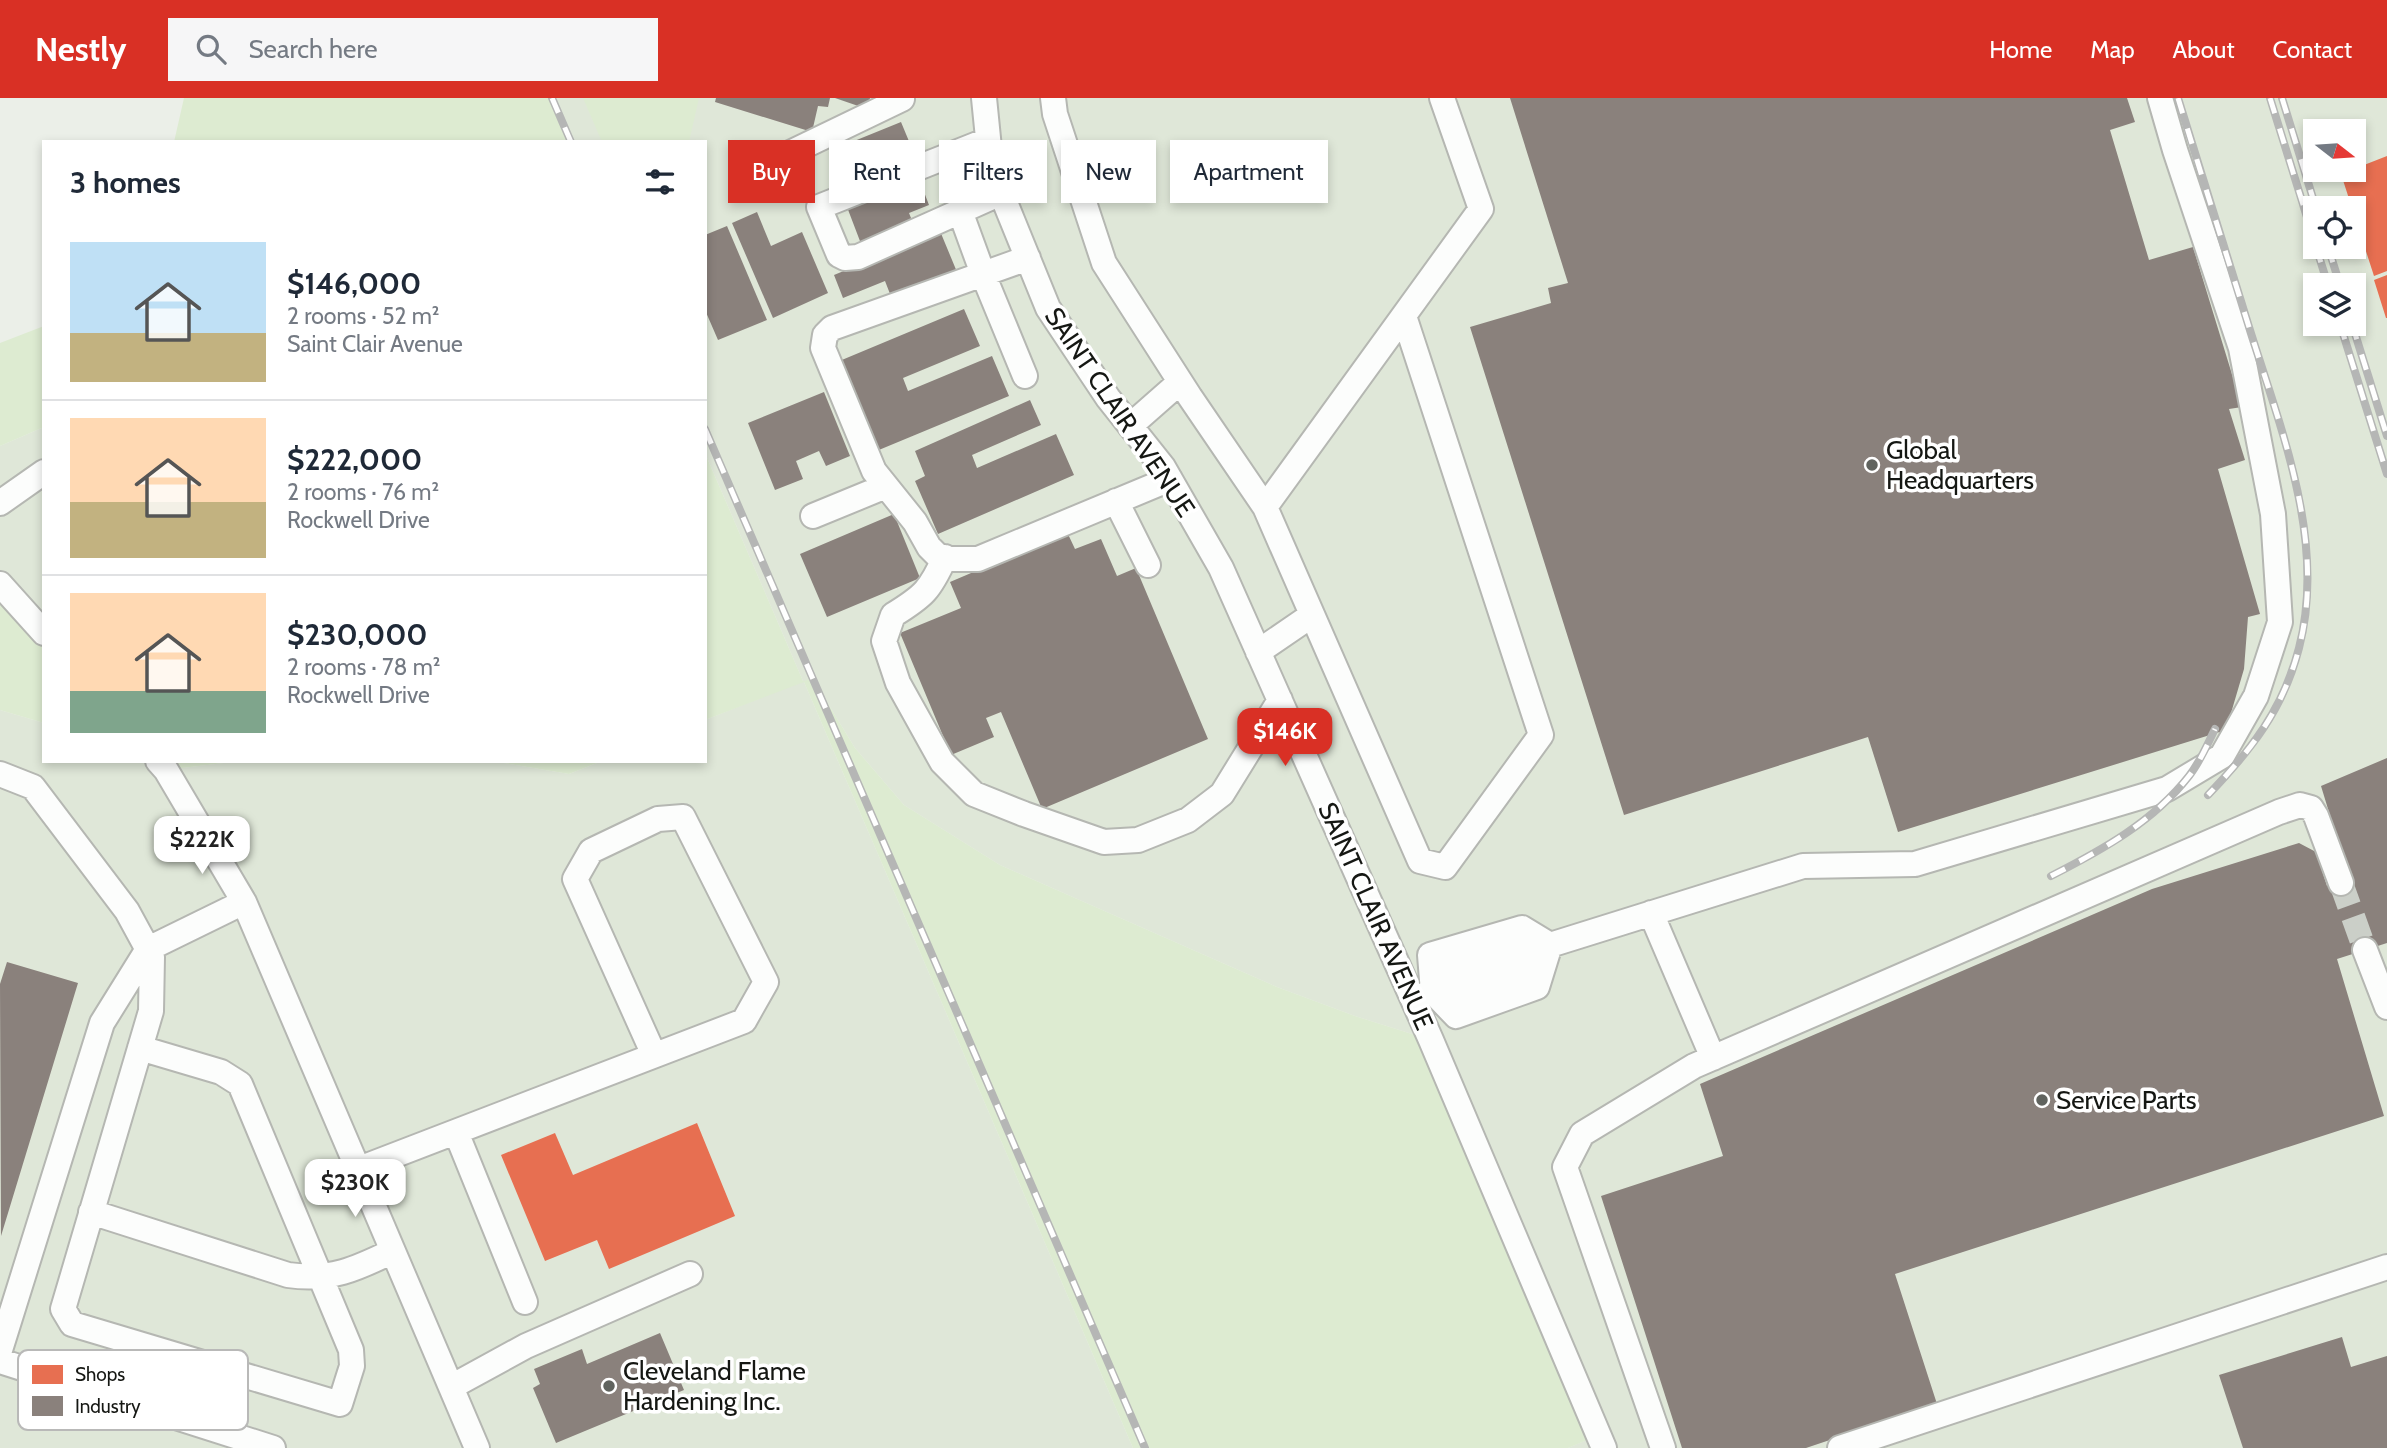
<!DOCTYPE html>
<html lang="en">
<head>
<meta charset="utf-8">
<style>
	body { margin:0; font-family:Cabin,sans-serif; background:#f6f6f7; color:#1f2937; height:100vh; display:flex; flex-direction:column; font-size:26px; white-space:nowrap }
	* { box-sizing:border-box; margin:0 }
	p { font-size:23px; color:#747a83 }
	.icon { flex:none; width:38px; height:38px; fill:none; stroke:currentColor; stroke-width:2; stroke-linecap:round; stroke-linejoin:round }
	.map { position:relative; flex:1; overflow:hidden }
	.details { position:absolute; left:42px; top:42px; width:665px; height:623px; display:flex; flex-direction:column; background:#fff; border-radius:0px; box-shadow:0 4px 10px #0003 }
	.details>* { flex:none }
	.guide { position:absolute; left:728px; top:42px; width:665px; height:63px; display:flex; gap:14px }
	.needle { width:46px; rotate:107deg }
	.buttons { position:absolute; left:2303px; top:21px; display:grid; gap:14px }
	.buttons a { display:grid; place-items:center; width:63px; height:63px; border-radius:0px; background:#fff; box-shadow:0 4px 10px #0003; font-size:35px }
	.price { position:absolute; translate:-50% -60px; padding:0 16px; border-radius:14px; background:#fff; color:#222; font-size:23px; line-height:46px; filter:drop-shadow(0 2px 4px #0008) }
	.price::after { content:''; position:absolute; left:50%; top:42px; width:21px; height:16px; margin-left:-10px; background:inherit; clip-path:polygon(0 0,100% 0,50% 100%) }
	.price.on { background:#d93025; color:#fff }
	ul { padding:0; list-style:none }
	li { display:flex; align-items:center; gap:21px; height:175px; padding:0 28px }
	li+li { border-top:2px solid #e0e1e3 }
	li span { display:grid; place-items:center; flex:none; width:196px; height:140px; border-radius:0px; color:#555 }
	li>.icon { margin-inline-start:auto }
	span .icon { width:84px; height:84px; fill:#fffc; stroke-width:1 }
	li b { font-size:30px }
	h2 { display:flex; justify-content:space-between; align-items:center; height:84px; padding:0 28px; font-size:30px }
	.tag { padding:0 24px; border-radius:0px; background:#fff; box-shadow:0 4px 10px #0003; font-size:24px; line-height:63px }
	.tag.on { background:#d93025; color:#fff }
	header { display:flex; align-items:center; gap:42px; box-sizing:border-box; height:98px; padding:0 35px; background:#d93025; color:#fff }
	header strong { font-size:33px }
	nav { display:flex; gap:38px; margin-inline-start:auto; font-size:24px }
	.search { width:490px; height:63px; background:#f6f6f7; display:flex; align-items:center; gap:18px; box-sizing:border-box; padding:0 24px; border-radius:0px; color:#747a83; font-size:26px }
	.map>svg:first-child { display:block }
	.built { fill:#dfe7d8; fill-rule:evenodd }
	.green { fill:#ddebd1 }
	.shops { fill:#e76f51 }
	.industry { fill:#8a817c }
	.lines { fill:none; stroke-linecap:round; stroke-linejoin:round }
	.minor-tunnel { stroke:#cbcfc8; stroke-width:24; stroke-dasharray:24 12; stroke-linecap:butt }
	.minor-casing { stroke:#b5b7b2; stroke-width:28 }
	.minor { stroke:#fcfdfc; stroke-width:24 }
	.rail-casing { stroke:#b5b6b5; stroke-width:8 }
	.rail { stroke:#fff; stroke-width:5; stroke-dasharray:16; stroke-linecap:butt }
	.poi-dot { fill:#60635e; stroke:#fff; stroke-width:2.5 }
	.labels { text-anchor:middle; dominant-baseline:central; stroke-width:7; stroke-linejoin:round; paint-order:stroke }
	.street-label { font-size:26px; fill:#151713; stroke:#fff }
	.poi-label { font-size:26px; fill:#151713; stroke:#fff; text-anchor:start }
	.key { fill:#fff; stroke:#b9b9b8; stroke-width:2 }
	.key-label { font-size:19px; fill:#151713 }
</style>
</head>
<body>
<header>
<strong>Nestly</strong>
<div class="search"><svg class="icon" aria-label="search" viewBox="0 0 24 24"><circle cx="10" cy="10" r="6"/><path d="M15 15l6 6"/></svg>Search here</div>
<nav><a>Home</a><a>Map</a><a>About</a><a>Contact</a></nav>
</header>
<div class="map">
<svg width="2387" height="1350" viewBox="0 0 2387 1350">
	<rect width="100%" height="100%" fill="#ebefe8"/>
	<path class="built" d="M552,0H2387V1350H1568L1598,1337L1431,942L1355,918L1277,889L1000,767L904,707L855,650L813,581L804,584L1133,1350H477L275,874L166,672L240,663H492L569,676L602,663H705V622L803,583L705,355V44H571ZM2315,33H2354V72H2315ZM2315,110H2354V149H2315ZM2315,187H2354V226H2315Z
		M44,329V535L0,486V348Z
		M0,612L44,625V663H146L161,673L269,875L471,1350H0Z"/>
	<path class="green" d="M184,0H552L571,44H174Z
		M583,0H699L689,44H602Z
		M44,228V329L0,348V245Z
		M705,355L803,583L813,581L855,650L904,707L1000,767L1277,889L1355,918L1431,942L1599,1337L1568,1350H1133L804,584L705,622Z
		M0,486L44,535V625L0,612Z
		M158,663H240L166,672Z
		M492,663H602L569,676Z"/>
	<path class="shops" d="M2387,58V173L2374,178L2341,76Z
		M2387,177V220H2386L2374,182Z
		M697,1025L735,1118L609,1171L597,1142L545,1163L501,1057L555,1035L573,1077Z"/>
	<path class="industry" d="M716,0H830L828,9L818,8L812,34L715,4Z
		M835,0H870L867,11Z
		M1510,0H2127L2135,24L2110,32L2149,162L2193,149L2242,309L2229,311L2245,362L2218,371L2260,516L2248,519L2244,571L2226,632L1898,734L1868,639L1624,717L1470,229L1551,205L1548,190L1568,185Z
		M901,24L918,65L854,91L837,50Z
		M919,81L929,107L909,115L915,130L863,151L847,109Z
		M757,114L771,148L802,134L828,195L773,220L732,125Z
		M727,128L767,222L718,242L705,212V137Z
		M940,133L957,174L892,201L885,183L843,200L834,177Z
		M964,211L980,248L903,280L908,293L992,258L1009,298L874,354L837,264Z
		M824,294L850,358L826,368L819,353L796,363L803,381L775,392L748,325Z
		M1030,302L1041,327L972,357L977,370L1056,336L1074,377L938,436L915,383L925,378L915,353Z
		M894,416L920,480L827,519L800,456Z
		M1067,434L1075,451L1101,441L1117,478L1136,470L1208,641L1042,711L1001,614L986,620L994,639L951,657L900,535L961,510L950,484Z
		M2387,660V845L2337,861L2384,1018L1895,1176L1937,1306L1806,1350H1682L1601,1098L1723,1058L1700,986L2152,791L2299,745L2316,754L2327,788L2350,783L2321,688Z
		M7,864L78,885L1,1138L0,886Z
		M660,1235L684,1292L556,1345L533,1290L540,1286L534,1271L582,1251L587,1266Z
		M2342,1239L2351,1269L2387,1258V1350H2243L2219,1277Z"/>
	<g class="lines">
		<path class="minor-tunnel" d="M2341,785L2365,852"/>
		<g class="minor-casing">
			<path id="minor" d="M984,0L991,70L1048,210L1108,300L1163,369L1221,470L1431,942L1604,1350
				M1053,0L1055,16L1104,165L1190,299L1265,409L1420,763L1445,769L1541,637L1404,218
				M988,42L819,109L839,157L845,160L858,159L1001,95
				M765,67L902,1
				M960,113L983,176L1025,278
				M1028,160L832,230L825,237L823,250L874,373L915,424L929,449L937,457L949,461H978L1170,381
				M1130,328L1180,284
				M1116,403L1148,467
				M0,405L44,374
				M1265,409L1481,111L1442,0
				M813,418L886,388
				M945,459C930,492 924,498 893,517L884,543L898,585L942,664L974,696L1024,716L1104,744L1138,742L1188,722L1222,696L1280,602
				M0,486L44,535
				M1258,554L1312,517
				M158,663L166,672L244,804L477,1350
				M0,676L33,689L127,813L152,859L151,913L63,1211L72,1226L340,1306L352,1268L351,1252L240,986L221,974L140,950
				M1651,815L1713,960
				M1522,830L1550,847L1537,889L1456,918L1433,894L1430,857Z
				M2365,852L2387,909
				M1433,894L1439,879L1527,851L1550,847L1803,768L1915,766L2167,691L2222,658L2256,598L2280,524L2273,416L2241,250L2175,52L2160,0
				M1426,896L1433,894L1447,898L1531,870L1547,851
				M456,1034L525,1204
				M359,1071L744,923L766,884L683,719L658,721L591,753L575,781L654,957
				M91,1114L288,1177C331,1183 356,1171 393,1153
				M0,1252L102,925L148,851L244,804
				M0,1263L273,1350
				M451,1289L526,1248L690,1176
				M1663,1350L1565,1069L1582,1036L1694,968L2279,714L2300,707L2311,710L2316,718L2341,785
				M1840,1350L2387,1169"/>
		</g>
		<use href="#minor" class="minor"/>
		<g class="rail-casing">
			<path id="rail" d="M552,0L571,44
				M2178,0C2201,76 2225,152 2249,229C2280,329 2327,443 2299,550C2283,612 2251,652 2208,697
				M2270,0L2315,145
				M2282,0L2316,110
				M2316,149L2328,187
				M2328,149L2340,187
				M2340,226L2387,376
				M2352,226L2387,338
				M705,331L1145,1350
				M2051,778C2102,752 2153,724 2189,678C2200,664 2207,647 2215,631"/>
		</g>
		<use href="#rail" class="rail"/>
	</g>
	<g class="poi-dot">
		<circle cx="1872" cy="367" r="7"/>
		<circle cx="2042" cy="1002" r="7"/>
		<circle cx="609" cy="1288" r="7"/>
	</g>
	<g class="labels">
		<g class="street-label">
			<text transform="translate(1120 314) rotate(56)">SAINT CLAIR AVENUE</text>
			<text transform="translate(1376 818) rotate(66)">SAINT CLAIR AVENUE</text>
		</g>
		<g class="poi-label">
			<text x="1886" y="352">Global<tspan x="1886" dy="30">Headquarters</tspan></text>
			<text x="2056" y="1002">Service Parts</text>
			<text x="623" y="1273">Cleveland Flame<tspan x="623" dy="30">Hardening Inc.</tspan></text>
		</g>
	</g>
	<rect x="18" y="1252" width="230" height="80" rx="10" class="key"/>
	<rect x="32" y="1267" width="31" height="19" fill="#e76f51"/>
	<rect x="32" y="1298" width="31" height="20" fill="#8a817c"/>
	<g class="key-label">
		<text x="75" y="1283">Shops</text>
		<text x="75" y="1315">Industry</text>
	</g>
</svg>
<div class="buttons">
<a><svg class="needle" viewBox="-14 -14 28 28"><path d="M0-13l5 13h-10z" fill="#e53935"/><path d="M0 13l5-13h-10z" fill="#747a83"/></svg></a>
<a><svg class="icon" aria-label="locate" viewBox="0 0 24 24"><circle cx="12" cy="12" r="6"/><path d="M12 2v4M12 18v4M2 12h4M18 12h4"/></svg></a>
<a><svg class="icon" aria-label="layers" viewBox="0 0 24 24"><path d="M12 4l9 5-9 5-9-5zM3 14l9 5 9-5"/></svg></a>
</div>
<b class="price on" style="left:1285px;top:670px">$146K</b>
<b class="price" style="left:202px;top:778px">$222K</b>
<b class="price" style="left:355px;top:1121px">$230K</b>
<div class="guide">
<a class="tag on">Buy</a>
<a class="tag">Rent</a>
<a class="tag">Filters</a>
<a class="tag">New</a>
<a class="tag">Apartment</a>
</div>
<section class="details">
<h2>3 homes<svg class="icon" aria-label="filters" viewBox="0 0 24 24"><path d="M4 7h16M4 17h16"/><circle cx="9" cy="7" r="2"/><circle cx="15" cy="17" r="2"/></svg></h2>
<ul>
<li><span style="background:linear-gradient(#bfe0f5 65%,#c2b280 0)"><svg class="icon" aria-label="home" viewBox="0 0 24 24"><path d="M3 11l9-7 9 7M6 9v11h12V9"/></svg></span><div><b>$146,000</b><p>2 rooms · 52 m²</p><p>Saint Clair Avenue</p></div></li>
<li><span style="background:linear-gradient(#ffd9b3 60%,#c2b280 0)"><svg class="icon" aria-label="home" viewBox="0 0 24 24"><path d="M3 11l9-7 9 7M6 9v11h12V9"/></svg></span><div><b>$222,000</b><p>2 rooms · 76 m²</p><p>Rockwell Drive</p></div></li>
<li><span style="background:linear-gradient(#ffd9b3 70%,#7fa58c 0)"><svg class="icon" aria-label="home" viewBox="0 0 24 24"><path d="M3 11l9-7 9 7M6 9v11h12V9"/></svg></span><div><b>$230,000</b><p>2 rooms · 78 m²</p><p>Rockwell Drive</p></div></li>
</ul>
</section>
</div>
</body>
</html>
